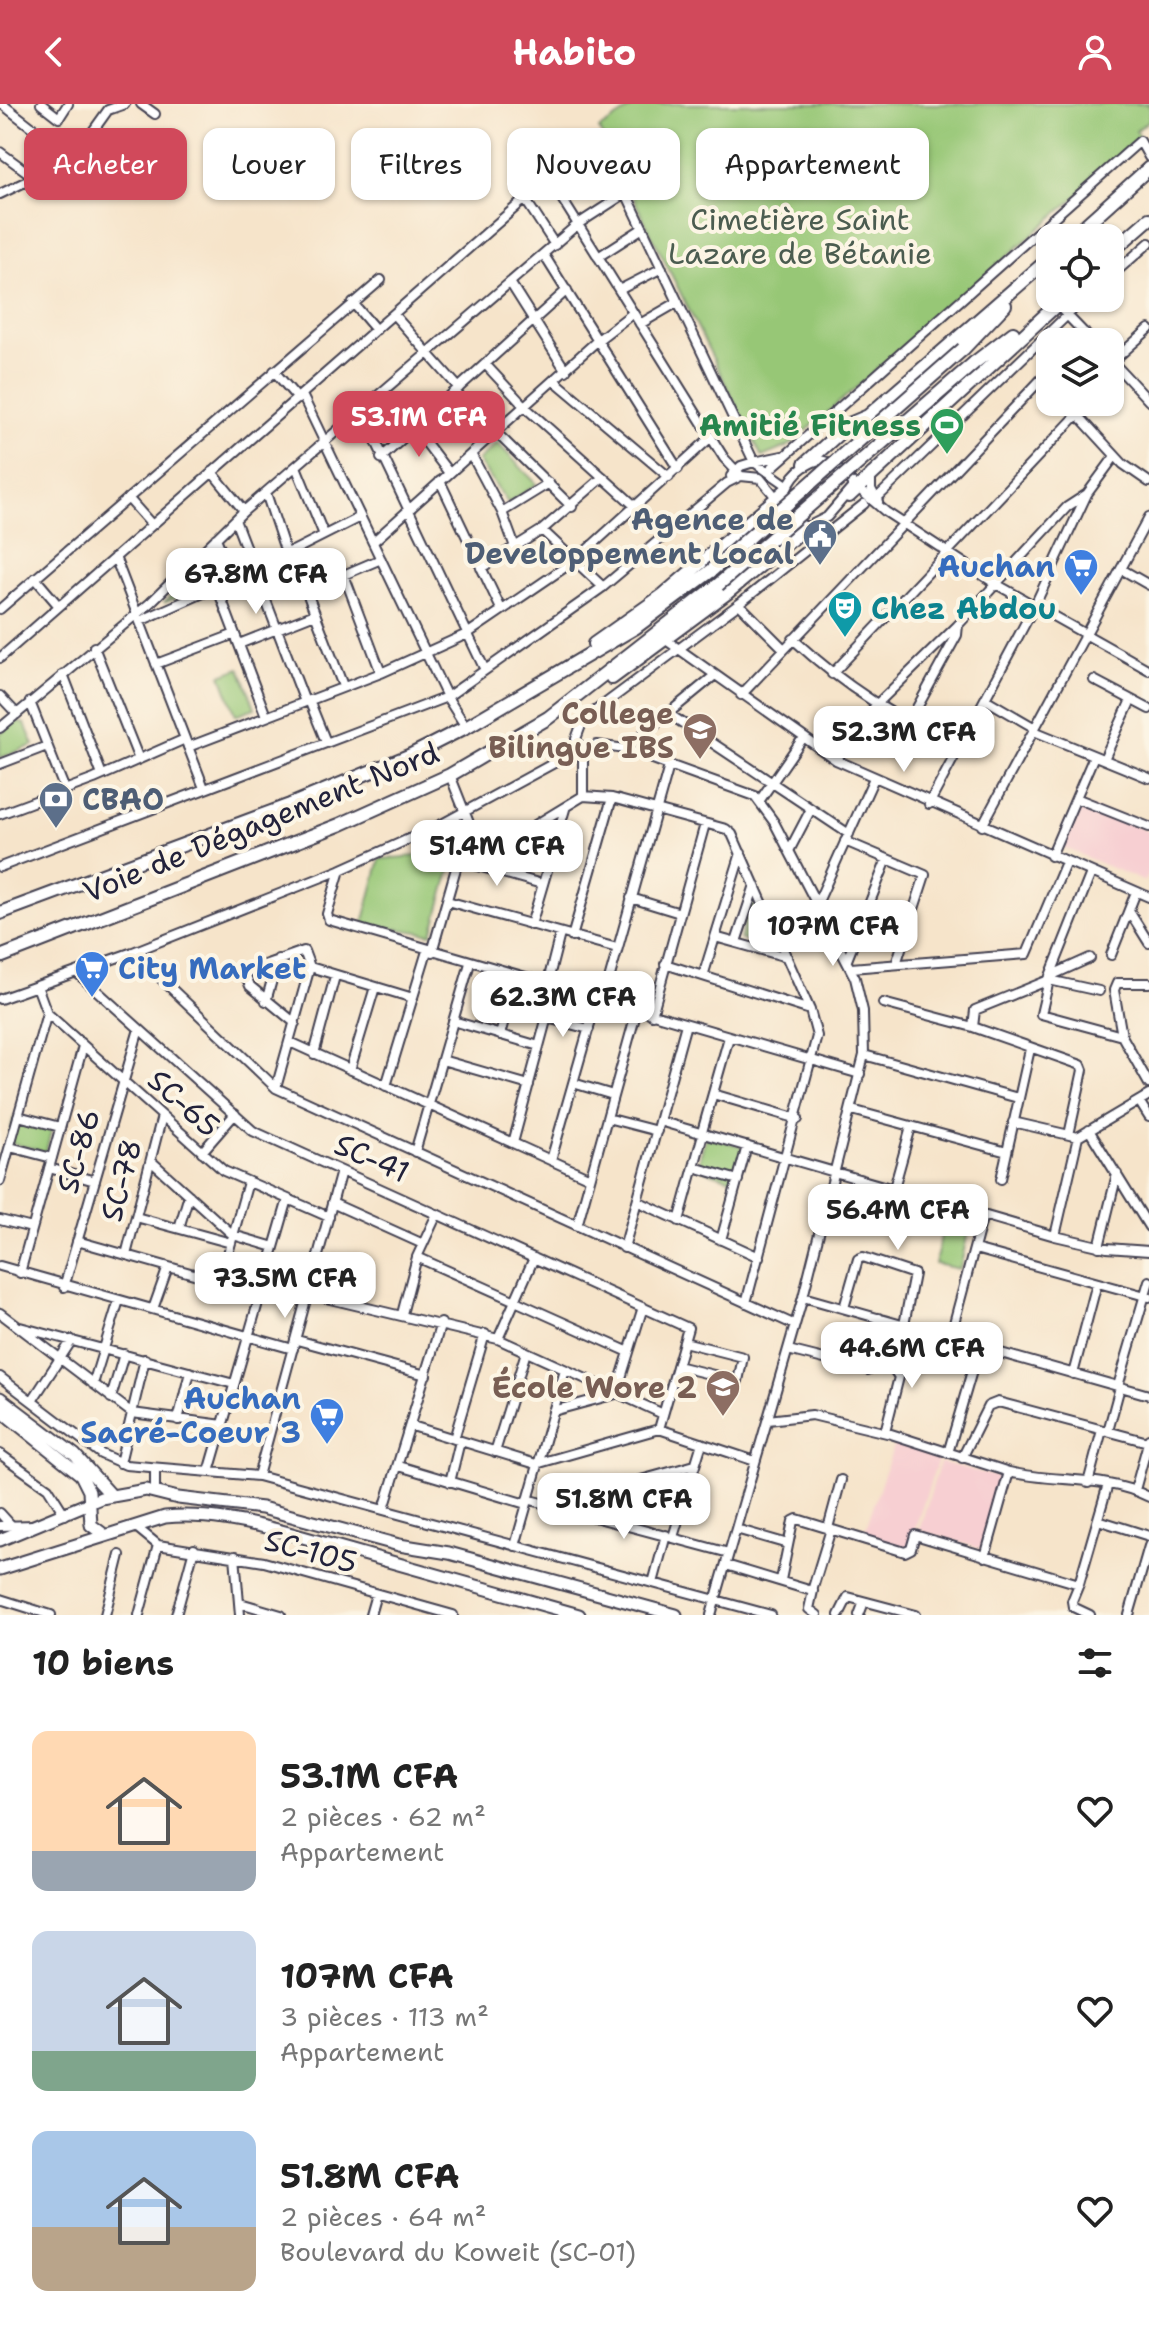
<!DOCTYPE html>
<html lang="fr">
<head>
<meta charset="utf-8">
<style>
	body { margin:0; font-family:"Shantell Sans",sans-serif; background:#f2f2f2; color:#222; height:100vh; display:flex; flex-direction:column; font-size:30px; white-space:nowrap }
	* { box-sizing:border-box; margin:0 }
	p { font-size:26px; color:#767676 }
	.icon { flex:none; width:44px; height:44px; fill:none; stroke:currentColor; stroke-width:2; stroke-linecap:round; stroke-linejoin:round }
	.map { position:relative; height:1511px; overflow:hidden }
	.details { display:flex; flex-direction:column; background:#fff; flex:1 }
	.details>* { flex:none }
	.hud { position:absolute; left:24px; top:24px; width:1102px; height:72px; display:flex; gap:16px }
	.buttons { position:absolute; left:1036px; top:120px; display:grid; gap:16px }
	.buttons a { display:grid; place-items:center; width:88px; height:88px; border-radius:16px; background:#fff; box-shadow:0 2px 6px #0004; font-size:40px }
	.price { position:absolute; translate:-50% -68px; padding:0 18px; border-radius:16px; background:#fff; color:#222; font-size:26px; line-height:52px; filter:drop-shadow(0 2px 4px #0008) }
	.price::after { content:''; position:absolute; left:50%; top:48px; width:24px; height:18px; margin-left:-12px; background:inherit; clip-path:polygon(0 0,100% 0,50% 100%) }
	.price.active { background:#d1495b; color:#fff }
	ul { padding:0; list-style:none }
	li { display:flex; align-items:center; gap:24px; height:200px; padding:0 32px }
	li span { display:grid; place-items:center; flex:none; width:224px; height:160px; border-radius:16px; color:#555 }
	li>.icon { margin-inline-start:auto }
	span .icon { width:96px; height:96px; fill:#fffc; stroke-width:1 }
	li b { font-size:34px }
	h2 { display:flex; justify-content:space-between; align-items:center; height:96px; padding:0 32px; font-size:34px }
	.chip { padding:0 28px; border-radius:16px; background:#fff; box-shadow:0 2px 6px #0004; font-size:28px; line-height:72px }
	.chip.active { background:#d1495b; color:#fff }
	header { display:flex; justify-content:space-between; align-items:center; height:104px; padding:0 32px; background:#d1495b; color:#fff; font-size:36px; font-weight:700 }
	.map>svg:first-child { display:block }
	.built { fill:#f7cfd2 }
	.green { fill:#97c776; stroke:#5c7458; stroke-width:2 }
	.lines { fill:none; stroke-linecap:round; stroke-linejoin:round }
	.minor-casing { stroke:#423f50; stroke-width:12 }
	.major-casing { stroke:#423f50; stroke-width:15 }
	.highway-casing { stroke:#423f50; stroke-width:16 }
	.minor { stroke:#fff; stroke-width:8 }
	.major { stroke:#fff; stroke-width:11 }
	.highway { stroke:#fff; stroke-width:12 }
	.highway-bridge-casing { stroke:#423f50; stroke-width:16; stroke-linecap:butt }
	.highway-bridge { stroke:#fff; stroke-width:12 }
	.labels { text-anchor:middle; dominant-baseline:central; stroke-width:8; stroke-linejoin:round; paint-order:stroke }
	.park-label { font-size:30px; fill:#4b5c50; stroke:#fcf5e5 }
	.leisure-label { font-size:30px; font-weight:bold; fill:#27864d; stroke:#fcf5e5; text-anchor:end }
	.service-label { font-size:30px; font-weight:bold; fill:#4e5e75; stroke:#fcf5e5; text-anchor:end }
	.shop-label { font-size:30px; font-weight:bold; fill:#366cbe; stroke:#fcf5e5; text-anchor:end }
	.culture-label { font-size:30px; font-weight:bold; fill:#0d838f; stroke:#fcf5e5; text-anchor:start }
	.education-label { font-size:30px; font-weight:bold; fill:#785e54; stroke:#fcf5e5; text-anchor:end }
	.street-label { font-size:30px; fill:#22223b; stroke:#fcf5e5 }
</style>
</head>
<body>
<header><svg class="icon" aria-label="back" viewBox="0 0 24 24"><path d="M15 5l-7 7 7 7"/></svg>Habito<svg class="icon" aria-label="person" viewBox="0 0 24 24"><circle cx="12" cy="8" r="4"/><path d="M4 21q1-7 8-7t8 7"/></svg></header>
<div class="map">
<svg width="1149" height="1511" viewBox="0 0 1149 1511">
	<rect width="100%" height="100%" fill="#fcf5e5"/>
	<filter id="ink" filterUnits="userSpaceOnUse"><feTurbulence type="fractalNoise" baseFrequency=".0125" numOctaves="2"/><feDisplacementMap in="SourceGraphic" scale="16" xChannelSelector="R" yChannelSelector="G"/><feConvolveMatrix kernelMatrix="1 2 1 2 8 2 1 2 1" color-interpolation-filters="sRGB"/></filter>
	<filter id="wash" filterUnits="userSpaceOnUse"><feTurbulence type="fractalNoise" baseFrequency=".006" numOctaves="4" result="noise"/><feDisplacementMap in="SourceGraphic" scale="32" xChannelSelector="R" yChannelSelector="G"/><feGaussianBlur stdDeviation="1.8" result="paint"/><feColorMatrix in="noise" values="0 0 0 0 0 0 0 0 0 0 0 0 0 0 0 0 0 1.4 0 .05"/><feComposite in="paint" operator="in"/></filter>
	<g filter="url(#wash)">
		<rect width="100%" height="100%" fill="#f6e4ca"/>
		<path class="built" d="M1078,698L1149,728V769L1145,778L1060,742Z
			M896,1334L940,1350L908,1445L864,1430Z
			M940,1358L1002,1374L982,1445L919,1426Z"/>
		<path class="green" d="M638,0H1149V16L1136,27L1139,32L1077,92L789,342L762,353L599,25Z
			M497,339L537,380L508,399L478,357Z
			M216,446L226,473L164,499L209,451Z
			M240,564L255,604L236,611L221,571Z
			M14,617L25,620L34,641L0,654V630Z
			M455,749L432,830L363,820L380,755Z
			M752,791L779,848L740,835Z
			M14,1013L52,1023L46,1048L7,1038Z
			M706,1032L744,1043L734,1076L697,1064Z
			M946,1109L971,1114L960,1165L935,1160Z"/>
	</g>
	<g filter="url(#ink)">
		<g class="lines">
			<g class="minor-casing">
				<path id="minor" d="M2,0L73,55
					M41,0L59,14L68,0
					M141,0L155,10
					M0,48L34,73
					M549,74L724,354L741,372
					M0,90L73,55L108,6L125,0
					M525,95L555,141
					M544,151L678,365
					M598,153L643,124
					M1110,173L1149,139
					M511,180L566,267
					M619,186L662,164
					M353,199L376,226
					M1063,207L1093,238
					M394,211L459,284
					M640,220L678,198
					M1076,238L1085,229
					M1110,255L1149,297
					M1112,258L1149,225
					M486,261L525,303L636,403
					M274,267L298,295
					M555,277L669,373
					M455,288L572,403
					M302,291L447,593L466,623
					M1066,298L1123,360L1149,378
					M361,306L485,566
					M414,323L449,369
					M471,350L502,408L515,443
					M381,354L567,186
					M819,356L832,359L852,379V384L827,413L805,424L782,401C787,378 796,363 819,356Z
					M297,365L324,431
					M768,367L1140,37L1149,53
					M212,368L244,407
					M871,369V385L878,398
					M731,372L741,362L754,358L787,381
					M440,377L501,505
					M852,379L886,408L996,480L1149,566
					M266,389L286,449
					M128,394L152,421
					M876,395L1085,194
					M502,408L549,379
					M235,416L305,598
					M542,426L603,483
					M216,434L233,476
					M373,438L598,236L633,209
					M291,447L343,582
					M115,453L204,684
					M481,464L542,426L603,373
					M1121,465L1149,481
					M344,471L381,569
					M35,474L58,501
					M217,483L266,612
					M306,487L381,455
					M739,500L784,545
					M0,505L381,176
					M140,517L255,466L360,413
					M793,535C846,584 894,613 959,644
					M666,536L836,656L1149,793
					M239,540L315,510
					M94,543L138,653
					M0,554L549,74L595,39L605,45L754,358L782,352
					M156,560L235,530
					M63,570L102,671
					M832,570L1078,310
					M1094,576L1149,605
					M741,591L1050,266
					M0,592L17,610
					M985,595L1035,624
					M309,596L326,638
					M30,598L65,686
					M669,610L849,730
					M908,620L957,531L958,521
					M0,624L150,499L244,407L361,306L578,120L626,89
					M1034,627L1149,674
					M188,643L381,569L467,530L577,455L711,333
					M625,645L715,571
					M1104,655L1131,596
					M836,656L875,602L958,521L1067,403L1087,390
					M0,660L47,642
					M583,692V647L576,635L583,616L739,500L864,400
					M1076,694L1149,723
					M760,696L803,634
					M929,700L1035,501L1087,390L1115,352
					M0,710L94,675L185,635
					M982,722L1149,413
					M845,737L925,771L896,860
					M789,747L811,705
					M1051,752L1094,652
					M471,760L583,692L612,694L726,725L732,730L810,906L817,932L746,1199
					M471,760L542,780
					M0,763L447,593L603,483L727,379L741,372L760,374L779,397
					M340,766L327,810L329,816L860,970
					M1091,769L1050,872L1041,910L1122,932L1149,980
					M506,770L553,741
					M631,794L680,809
					M447,797L617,844
					M817,800L874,674
					M1129,807L1149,839
					M531,821L565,705
					M572,833L612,694
					M715,833L787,853
					M778,833L823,812
					M736,838L755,781
					M133,848L276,984L795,1221
					M432,848L469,719L450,671
					M1111,851L1136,788
					M847,856L887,755
					M665,860L810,906
					M310,863L413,894
					M851,864L1027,850L1066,758
					M76,868L253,1027L688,1224L659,1325
					M703,872L741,749
					M1050,872L1090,854
					M547,881L560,830
					M37,882L47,909L224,1067L329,1113
					M0,895L133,848L340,766L440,721L556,658L597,641L625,645L755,692L774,718L855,874L863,907L864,951L803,1193L711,1511
					M266,897L278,855
					M603,897L669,662
					M883,899L973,923
					M652,911L705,720
					M547,914L589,925
					M453,917L539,942
					M500,931L516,872
					M1122,932L1114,886L1117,879H1149
					M290,938L590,1074
					M314,950L335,872
					M864,951L1018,994
					M442,956L529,981
					M350,966L375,883
					M573,979L613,991
					M386,982L427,847
					M276,984L310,863L304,847L250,866L246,872L250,882L295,919
					M713,990L798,1015
					M1139,997L1149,1013
					M852,1006L1007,1048
					M18,1012L60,1023
					M607,1014L657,1027
					M659,1017L1055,1132L1107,1144L1149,1147
					M1013,1018L1078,1033L1149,991
					M1089,1026L1149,1123
					M702,1028L729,933
					M1069,1031L1083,966L1081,961L973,923L975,906L1049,876L1099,887
					M513,1039L555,883
					M10,1043L52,1054
					M202,1048L235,1010
					M415,1048L470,859
					M551,1056L597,895
					M151,1057L233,1131L274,1143
					M694,1063L738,1076
					M49,1064L95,1077
					M1001,1075L1030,945
					M0,1077L47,909
					M894,1084L911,1023
					M637,1097L759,1153
					M332,1099L423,1140
					M136,1113L231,1139
					M0,1116L32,1124
					M679,1117L703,1030
					M577,1122L637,906
					M179,1124L189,1091
					M1055,1132L1078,1033
					M721,1136L747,1042
					M77,1137L261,1189
					M1099,1143L1117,1070
					M624,1144L686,920
					M975,1145L1149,1193
					M126,1151L162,1012
					M417,1153L629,1248
					M0,1162L293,1245
					M20,1169L83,942
					M220,1178L248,1078
					M64,1183L139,925
					M309,1190L498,1235L663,1310
					M803,1193L1149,1291
					M844,1204L858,1155L863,1153L914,1170L904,1221
					M153,1205L168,1163
					M0,1209L132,1309L223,1321
					M402,1210L417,1153L437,1110
					M879,1214L874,1237L899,1273L885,1328
					M20,1223L234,1280
					M950,1234L983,1111
					M498,1235L534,1154
					M297,1236L426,1271
					M788,1246L868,1266L886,1253
					M677,1262L738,1277L743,1253L684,1238
					M1073,1270L1097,1179
					M0,1273L101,1350L126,1361L258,1372L771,1511
					M93,1280L119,1196
					M1118,1282L1149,1177
					M111,1294L124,1250
					M32,1297L72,1236
					M553,1307L616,1290L643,1203
					M178,1316L190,1268
					M768,1316L812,1311L891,1330L1009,1368L985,1453
					M412,1322L536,1360L659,1325L755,1357
					M1108,1327L1120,1283
					M454,1335L485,1230
					M495,1348L526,1248
					M948,1349L979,1243
					M0,1350L48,1384L65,1411
					M962,1354L988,1302L998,1298L1148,1338
					M120,1359L145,1255
					M399,1362L526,1400
					M155,1366V1388
					M209,1368L288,1095
					M1009,1368C1054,1379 1107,1371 1149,1393
					M258,1372L341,1067
					M450,1378L460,1337
					M1088,1379L1102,1326
					M1135,1386L1149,1335
					M527,1395L729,1449
					M554,1400L695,1361
					M384,1405L441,1219
					M0,1409L10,1420
					M1098,1416L1149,1432
					M0,1422L35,1421
					M136,1423L158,1441L264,1458L453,1511
					M828,1424L841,1376
					M736,1425L788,1440
					M673,1433L702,1339
					M515,1442L565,1266
					M235,1452L240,1511
					M726,1461L812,1487L831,1425
					M781,1476L793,1417L797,1415L905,1448L911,1445L915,1431L1079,1480L1072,1497L1073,1503L1090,1511
					M653,1479L666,1431
					M1079,1480L1108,1380
					M813,1487L809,1505L817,1511
					M0,1495L51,1511
					M240,1499L281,1511
					M105,1511L120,1451
					M139,1511L158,1441
					M176,1511L194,1445
					M370,1511L376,1490
					M839,1511L848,1493L916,1511
					M859,1511L864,1498
					M1129,1511L1149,1442"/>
			</g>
			<g class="major-casing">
				<path id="major" d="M0,1294L75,1351L111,1391
					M0,1306L81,1371L89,1387L91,1421L103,1430
					M0,1436L101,1394L146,1386L178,1394L262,1404L399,1441L449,1449L676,1511
					M0,1465L165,1413C206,1409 246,1418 285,1428L579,1511"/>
			</g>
			<g class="highway-casing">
				<path id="highway" d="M1071,134L1149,64
					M1110,149L1149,115
					M963,245L1005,201
					M974,259L1013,229
					M805,360L849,320L868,312L1043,160
					M849,392L1064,194
					M594,540L662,492L785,387
					M612,574L727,489L805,424
					M0,809L290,701L411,651L466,623L636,523L711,467
					M0,853L339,721L450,671L548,614L718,481"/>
			</g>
			<use href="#minor" class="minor"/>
			<use href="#major" class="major"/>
			<use href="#highway" class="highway"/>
			<g class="highway-bridge-casing">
				<path id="highway-bridge" d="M711,467L963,245
					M718,481L974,259"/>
			</g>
			<use href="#highway-bridge" class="highway-bridge"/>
		</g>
	</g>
	<defs>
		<g id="stadium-pin" transform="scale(1.8)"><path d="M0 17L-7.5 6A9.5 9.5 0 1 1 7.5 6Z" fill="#2e9e5b" stroke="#fcf5e5"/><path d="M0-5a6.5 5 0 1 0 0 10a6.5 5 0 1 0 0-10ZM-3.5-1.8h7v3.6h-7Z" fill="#fff"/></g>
		<g id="civic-pin" transform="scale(1.8)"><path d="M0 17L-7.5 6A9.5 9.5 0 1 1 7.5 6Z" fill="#5c6f8a" stroke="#fcf5e5"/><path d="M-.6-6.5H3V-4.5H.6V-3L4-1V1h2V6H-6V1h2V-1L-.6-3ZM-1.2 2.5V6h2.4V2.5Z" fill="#fff"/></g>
		<g id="supermarket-pin" transform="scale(1.8)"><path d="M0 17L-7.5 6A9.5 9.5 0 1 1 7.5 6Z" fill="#3f7fe0" stroke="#fcf5e5"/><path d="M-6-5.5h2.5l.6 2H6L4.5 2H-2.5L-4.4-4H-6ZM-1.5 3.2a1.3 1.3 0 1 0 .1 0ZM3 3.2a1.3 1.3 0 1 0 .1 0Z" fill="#fff"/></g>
		<g id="theatre-pin" transform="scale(1.8)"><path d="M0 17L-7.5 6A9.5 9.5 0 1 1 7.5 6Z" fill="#0f9aa8" stroke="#fcf5e5"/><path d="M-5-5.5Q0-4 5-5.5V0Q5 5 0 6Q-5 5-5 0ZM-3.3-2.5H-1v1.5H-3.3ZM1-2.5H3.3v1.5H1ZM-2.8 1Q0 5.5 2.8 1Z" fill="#fff"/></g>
		<g id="school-pin" transform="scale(1.8)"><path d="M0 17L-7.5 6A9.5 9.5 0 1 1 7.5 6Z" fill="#8d6e63" stroke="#fcf5e5"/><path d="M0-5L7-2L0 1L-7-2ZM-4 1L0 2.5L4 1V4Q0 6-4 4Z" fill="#fff"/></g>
		<g id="bank-pin" transform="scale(1.8)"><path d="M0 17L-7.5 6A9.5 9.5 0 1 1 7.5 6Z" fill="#5c6f8a" stroke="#fcf5e5"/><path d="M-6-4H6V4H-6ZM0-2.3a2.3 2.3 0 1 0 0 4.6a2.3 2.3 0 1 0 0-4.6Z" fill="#fff"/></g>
	</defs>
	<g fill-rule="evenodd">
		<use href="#stadium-pin" x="947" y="321"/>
		<use href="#civic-pin" x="820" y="432"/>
		<use href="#supermarket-pin" x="1081" y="462"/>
		<use href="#theatre-pin" x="845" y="504"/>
		<use href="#school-pin" x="700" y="626"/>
		<use href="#bank-pin" x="56" y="695"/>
		<use href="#supermarket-pin" x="92" y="864"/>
		<use href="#school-pin" x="723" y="1283"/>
		<use href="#supermarket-pin" x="327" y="1311"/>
	</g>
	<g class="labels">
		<g class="park-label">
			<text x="800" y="115">Cimetière Saint<tspan x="800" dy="34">Lazare de Bétanie</tspan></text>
		</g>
		<g class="leisure-label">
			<text x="921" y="321">Amitié Fitness</text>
		</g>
		<g class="service-label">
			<text x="794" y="415">Agence de<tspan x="794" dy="34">Developpement Local</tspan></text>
			<text x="82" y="695" text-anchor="start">CBAO</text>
		</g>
		<g class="shop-label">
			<text x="1055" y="462">Auchan</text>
			<text x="118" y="864" text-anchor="start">City Market</text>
			<text x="301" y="1294">Auchan<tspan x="301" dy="34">Sacré-Coeur 3</tspan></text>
		</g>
		<g class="culture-label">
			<text x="871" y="504">Chez Abdou</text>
		</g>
		<g class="education-label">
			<text x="674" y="609">College<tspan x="674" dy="34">Bilingue IBS</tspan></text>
			<text x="697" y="1283">École Wore 2</text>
		</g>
		<g class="street-label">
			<text transform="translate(261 718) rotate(-22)">Voie de Dégagement Nord</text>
			<text transform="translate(184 999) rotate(42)">SC-65</text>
			<text transform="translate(78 1047) rotate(-74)">SC-86</text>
			<text transform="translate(372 1054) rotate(24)">SC-41</text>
			<text transform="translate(121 1076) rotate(-75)">SC-78</text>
			<text transform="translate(311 1447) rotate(15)">SC-105</text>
		</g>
	</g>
</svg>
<div class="buttons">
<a><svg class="icon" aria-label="locate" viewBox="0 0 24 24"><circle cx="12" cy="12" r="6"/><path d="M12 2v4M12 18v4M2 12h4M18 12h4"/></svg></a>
<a><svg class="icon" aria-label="layers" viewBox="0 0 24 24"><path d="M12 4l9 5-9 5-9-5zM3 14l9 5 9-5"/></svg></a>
</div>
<b class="price active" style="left:419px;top:355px">53.1M CFA</b>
<b class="price" style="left:256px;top:512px">67.8M CFA</b>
<b class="price" style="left:904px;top:670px">52.3M CFA</b>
<b class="price" style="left:497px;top:784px">51.4M CFA</b>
<b class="price" style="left:833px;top:864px">107M CFA</b>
<b class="price" style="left:563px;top:935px">62.3M CFA</b>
<b class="price" style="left:898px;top:1148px">56.4M CFA</b>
<b class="price" style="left:285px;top:1216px">73.5M CFA</b>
<b class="price" style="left:912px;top:1286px">44.6M CFA</b>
<b class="price" style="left:624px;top:1437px">51.8M CFA</b>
<div class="hud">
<a class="chip active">Acheter</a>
<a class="chip">Louer</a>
<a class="chip">Filtres</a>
<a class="chip">Nouveau</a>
<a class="chip">Appartement</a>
</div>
</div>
<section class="details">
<h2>10 biens<svg class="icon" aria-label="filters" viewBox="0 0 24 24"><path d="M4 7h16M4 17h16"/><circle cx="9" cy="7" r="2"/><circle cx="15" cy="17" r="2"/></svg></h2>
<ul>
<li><span style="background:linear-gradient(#ffd9b3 75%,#9aa5b1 0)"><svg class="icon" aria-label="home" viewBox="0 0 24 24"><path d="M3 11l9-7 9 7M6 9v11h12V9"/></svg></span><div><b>53.1M CFA</b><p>2 pièces · 62 m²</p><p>Appartement</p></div><svg class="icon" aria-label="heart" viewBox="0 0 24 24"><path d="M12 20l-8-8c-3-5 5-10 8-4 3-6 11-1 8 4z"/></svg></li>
<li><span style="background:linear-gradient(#c9d6e8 75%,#7fa58c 0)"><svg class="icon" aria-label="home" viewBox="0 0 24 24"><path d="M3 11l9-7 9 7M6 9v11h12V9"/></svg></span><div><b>107M CFA</b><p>3 pièces · 113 m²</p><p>Appartement</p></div><svg class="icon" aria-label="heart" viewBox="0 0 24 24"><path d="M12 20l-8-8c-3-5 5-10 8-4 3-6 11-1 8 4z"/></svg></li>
<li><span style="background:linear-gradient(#a9c7e8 60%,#b9a48a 0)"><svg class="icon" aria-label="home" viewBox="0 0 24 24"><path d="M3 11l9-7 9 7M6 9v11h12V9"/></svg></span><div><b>51.8M CFA</b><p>2 pièces · 64 m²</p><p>Boulevard du Koweit (SC-01)</p></div><svg class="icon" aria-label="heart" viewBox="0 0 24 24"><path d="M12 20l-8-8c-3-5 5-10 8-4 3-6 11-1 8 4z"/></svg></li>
</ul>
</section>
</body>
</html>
